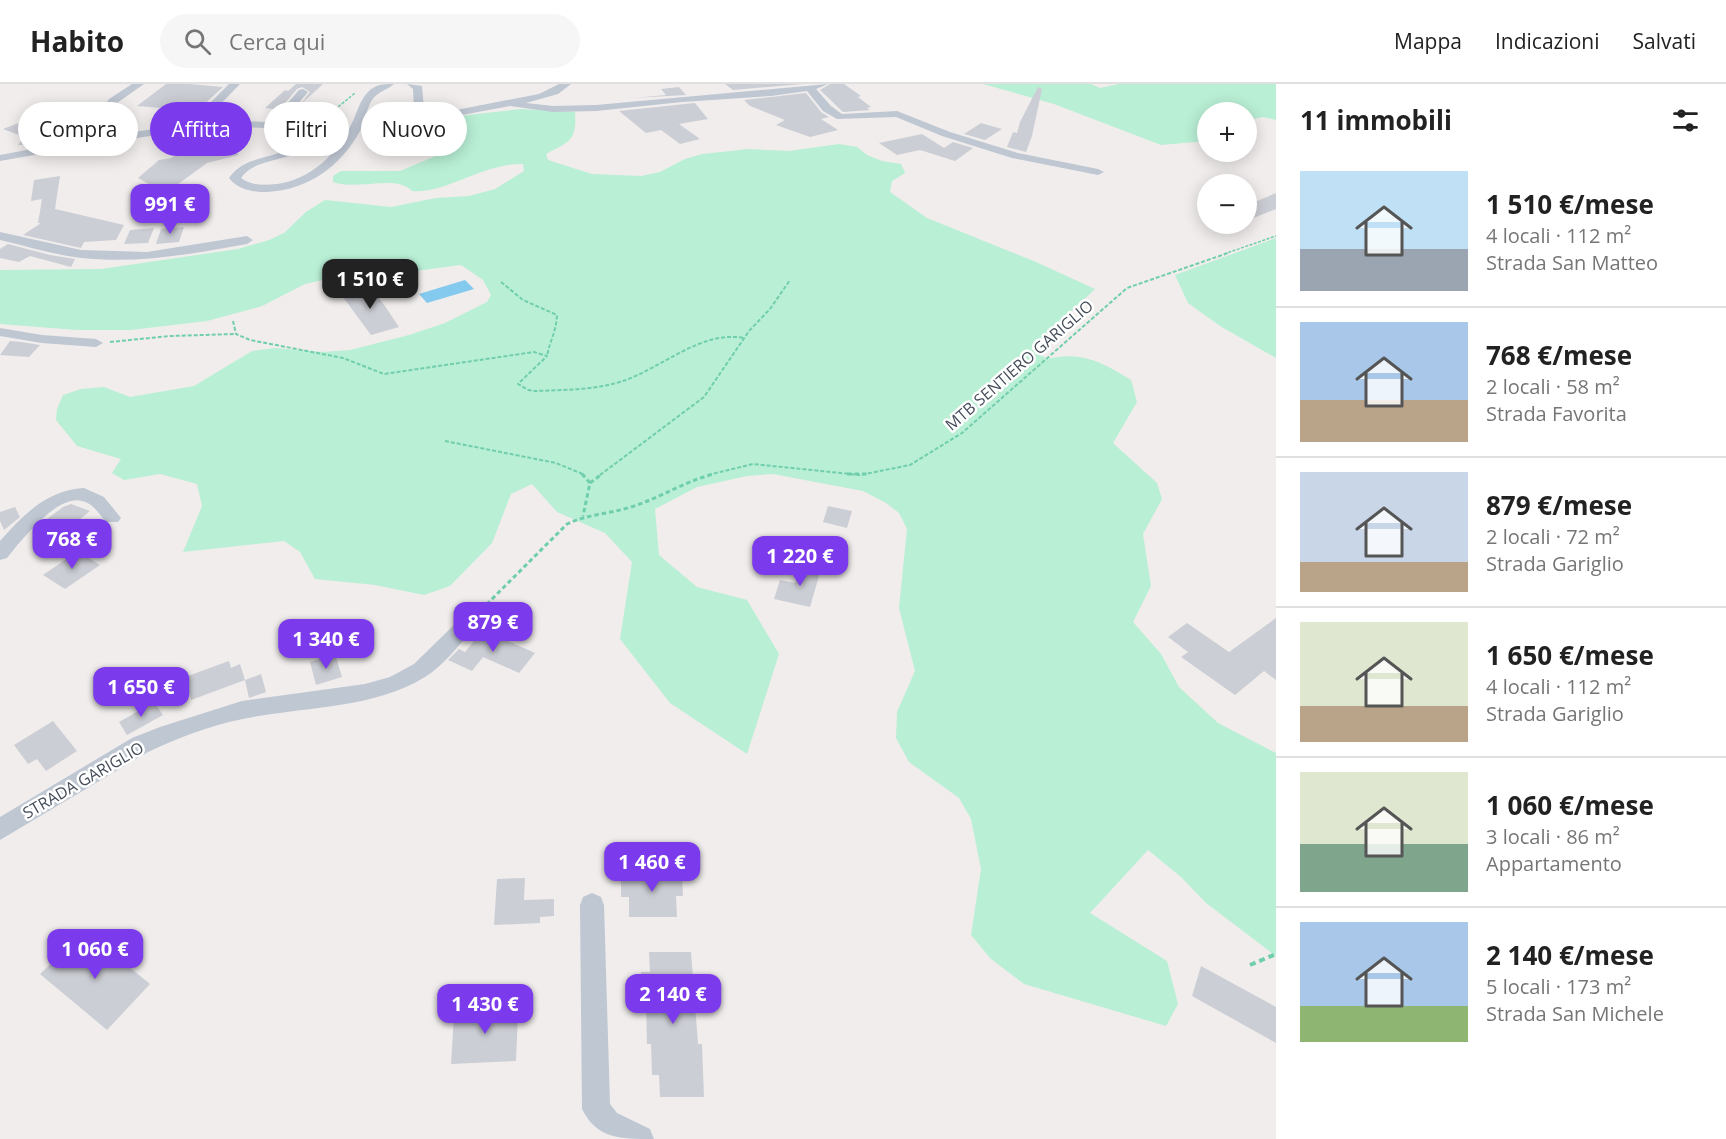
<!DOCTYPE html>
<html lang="it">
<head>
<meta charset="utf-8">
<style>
	body { margin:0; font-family:"Open Sans",sans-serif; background:#f6f6f6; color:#222; height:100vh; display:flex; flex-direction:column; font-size:22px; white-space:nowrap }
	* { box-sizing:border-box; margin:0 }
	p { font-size:20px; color:#767676 }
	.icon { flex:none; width:33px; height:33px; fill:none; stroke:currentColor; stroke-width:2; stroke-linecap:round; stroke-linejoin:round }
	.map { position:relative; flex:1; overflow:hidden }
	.side { display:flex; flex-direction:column; background:#fff; width:450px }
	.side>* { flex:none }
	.top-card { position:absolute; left:18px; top:18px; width:570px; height:54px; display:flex; gap:12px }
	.buttons { position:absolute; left:1197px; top:18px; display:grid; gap:12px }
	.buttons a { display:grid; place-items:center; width:60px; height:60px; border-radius:50%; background:#fff; box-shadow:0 3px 15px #0003; font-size:30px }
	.price { position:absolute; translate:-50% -51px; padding:0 14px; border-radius:12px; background:#7c3aed; color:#fff; font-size:20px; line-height:39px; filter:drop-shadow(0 2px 3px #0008) }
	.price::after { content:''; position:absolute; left:50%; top:36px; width:18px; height:14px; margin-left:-9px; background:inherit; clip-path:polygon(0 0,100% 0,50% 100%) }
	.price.on { background:#222; color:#fff }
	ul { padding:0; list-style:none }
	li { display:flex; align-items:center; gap:18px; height:150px; padding:0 24px }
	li+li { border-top:2px solid #e0e0e0 }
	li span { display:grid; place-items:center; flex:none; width:168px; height:120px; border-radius:0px; color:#555 }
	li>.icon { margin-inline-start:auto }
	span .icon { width:72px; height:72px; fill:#fffc; stroke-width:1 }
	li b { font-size:26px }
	h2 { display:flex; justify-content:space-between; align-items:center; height:72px; padding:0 24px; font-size:26px }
	.pill { padding:0 21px; border-radius:27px; background:#fff; box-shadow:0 3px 15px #0003; font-size:21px; line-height:54px }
	.pill.on { background:#7c3aed; color:#fff }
	header { display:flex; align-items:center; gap:36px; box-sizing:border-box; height:84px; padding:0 30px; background:#fff; border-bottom:2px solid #e0e0e0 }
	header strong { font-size:28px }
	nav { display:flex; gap:33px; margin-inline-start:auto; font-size:21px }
	.search { width:420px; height:54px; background:#f6f6f6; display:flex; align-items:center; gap:15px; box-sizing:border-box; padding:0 21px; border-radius:33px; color:#767676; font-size:22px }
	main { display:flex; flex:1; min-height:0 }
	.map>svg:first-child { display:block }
	.green { fill:#b9efd5 }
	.water { fill:#84c9ee }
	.building { fill:#ccced5 }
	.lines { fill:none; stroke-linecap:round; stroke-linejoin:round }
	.path-far3 { stroke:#70cead; stroke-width:1.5; stroke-dasharray:3 1.5; stroke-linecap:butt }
	.path-far2 { stroke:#70cead; stroke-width:2; stroke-dasharray:4 2; stroke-linecap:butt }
	.path-far1 { stroke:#70cead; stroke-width:3; stroke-dasharray:4.5 3; stroke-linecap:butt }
	.path { stroke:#70cead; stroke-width:4; stroke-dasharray:6 4; stroke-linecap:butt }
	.minor { fill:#bfc7d3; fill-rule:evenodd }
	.labels { text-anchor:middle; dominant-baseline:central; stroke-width:5; stroke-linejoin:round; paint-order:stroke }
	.street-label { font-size:16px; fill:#454d5a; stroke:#fff }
</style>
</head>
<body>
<header>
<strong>Habito</strong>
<div class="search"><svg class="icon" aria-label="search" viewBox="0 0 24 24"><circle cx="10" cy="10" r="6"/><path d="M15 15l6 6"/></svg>Cerca qui</div>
<nav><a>Mappa</a><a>Indicazioni</a><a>Salvati</a></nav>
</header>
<main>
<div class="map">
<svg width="1276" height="1055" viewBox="0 0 1276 1055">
	<rect width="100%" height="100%" fill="#f0edec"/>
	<path class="green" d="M983,0H1091L1100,4L1119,0H1276V36L1263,33L1247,36L1246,28H1208L1207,57L1161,61L1054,20Z
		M521,25L575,28C577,58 569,57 546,70L548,76L592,90L641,92L660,88L685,75L702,70L749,65L789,67L839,60L857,63L867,71L882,77L901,80L905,89L892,97L890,108L927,134L1036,178L1095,205L1031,265L1047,275C1082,267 1101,278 1131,296L1137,318L1113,359L1157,399L1162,415L1143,450L1151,502L1133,538L1161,570L1179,603L1218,639L1276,669V872L1206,819L1181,793L1148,766L1090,829L1167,877L1178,920L1166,942L1024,900L991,875L971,851L981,785L971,735L959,714L909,678L896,654L897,628L915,587L899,524L907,445L899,429L886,419L863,407L773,390L747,392L697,403L655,425L659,471L697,503L747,516L779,570L747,670L670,619L620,555L632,478L605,449L557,428L532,400L511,410L492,459L450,502L424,511L375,501L315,495L300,468L284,457L183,468L202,422L197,400L160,390L124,396L112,389L121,375L77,362L56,336L57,325L63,311L81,305L104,303L130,313L194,302L252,267L275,264L322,268L350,266L409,251L445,239L487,218L491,211L483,196L461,181L408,188L382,184L350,190L305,200L262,222L207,237L131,246H77L0,240V186L101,185L238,165L269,156L284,149L306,128L325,116L391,123L436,114L469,112L495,105L524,87L523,80C483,79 446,110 412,107C395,90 358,107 333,98V92L341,87H400L450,66L451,59C440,50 426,49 414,40L425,36Z
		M1276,154V274L1220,242L1188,219L1175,191Z"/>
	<path class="water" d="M465,196L474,205L427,219L419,210Z"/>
	<path class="building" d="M166,0H189L223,3L185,38L159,39L173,25L137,22Z
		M296,0H323L301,20L310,8L302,3L297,5L279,26L265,24L285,6L288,7Z
		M725,0H803L733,6Z
		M830,0H844L861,12L858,13L871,23L867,24L870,26L843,28L820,6Z
		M679,3L686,11L633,14L666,11L661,5Z
		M1038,3L1042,5L1032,52L1026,68L1007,63L1013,48L1017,49L1020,38Z
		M806,9L821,28L829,33L821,35L838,46L810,53L776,41L785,36L750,22L744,16Z
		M695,19L708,35L679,40L700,55L680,60L661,46L646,49L619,27Z
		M68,20L38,61H18L24,53L3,45Z
		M981,39L1002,45L985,56L964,50Z
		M922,50L944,64L953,58L973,64L955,77L920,66L897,71L879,59Z
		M228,60L239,71L207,79L170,106L163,108L159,103L156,104L138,94L159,76L172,74L176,70L196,72L214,62Z
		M60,92L55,125L124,141L116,156L84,158L81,164L23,151L41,139H38L42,115L31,117L34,96Z
		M1276,109V125L1246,137V112L1257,117Z
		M184,143L179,158L156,160L161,145Z
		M154,144L148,159L124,160L130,146Z
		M8,160L50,171L75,175L71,183L30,172L19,178L0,174V165Z
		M368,201L385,222L399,243L371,251L340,209Z
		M10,257L21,258L40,261L29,273L0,271Z
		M71,420L90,427L62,450L39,441L63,423Z
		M828,422L852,427L847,444L823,438Z
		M15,423L20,433L4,446L0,437V428Z
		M78,467L100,481L65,505L43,491Z
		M801,480L821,485L810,523L774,515L780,496L795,499Z
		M1276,534V596L1264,587L1235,611L1181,573L1188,568L1168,553L1187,539L1229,568Z
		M483,546L535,569L519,589L483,573L472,587L448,576L459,565L465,568Z
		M335,570L342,593L316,601L310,578Z
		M229,577L231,584L240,580L245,596L191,616L185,593Z
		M261,590L266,608L249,614L245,596Z
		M154,618L163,631L127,651L119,638Z
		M53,637L77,667L46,687L37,675L28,680L14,661Z
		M621,787H682L683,812H676L677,833H629V813H621Z
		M525,794L524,816L554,815V832L540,833V839L494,841L497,795Z
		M85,847L150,900L107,946L40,890Z
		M649,868H691L698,960H702L704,1013H660L659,991H652L651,960H647L646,917L642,918L641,888H650Z
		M1201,882L1276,923V959L1192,912Z
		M508,919V931H518L516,977L451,980L454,932H466L467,921Z"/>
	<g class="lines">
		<path class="path-far3" d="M321,37L355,9
			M1224,170L1276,152"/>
		<path class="path-far2" d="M501,198L523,216L557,231C556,249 550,256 547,272
			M233,237L236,250L250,256L343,274L384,290L534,268L547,272L518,300L528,306L535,307C563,306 596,306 623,297C662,284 701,246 744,254
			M110,258L170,252L236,250
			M445,357L556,379L585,391
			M600,391L704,313L749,247L770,225L790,196
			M708,391L753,380L860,391L910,381L962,349L1127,204L1228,169"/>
		<path class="path-far1" d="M582,390L590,399L583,432
			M847,390H867
			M590,399L602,390
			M476,531L567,440C588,430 609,430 631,423C660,414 685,397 714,390"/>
		<path class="path" d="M1250,881L1276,870"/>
		<path class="minor" d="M132,0H144L117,19L92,54L189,40L229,0H240L203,38C240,36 269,36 305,45L312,58C293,80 255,72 241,94C251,102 264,101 277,100C309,96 338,70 351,41C357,30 359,17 368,8C376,0 383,0 394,0C387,6 377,8 372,16C366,26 365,37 360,47C341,82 308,106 267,108C253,108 238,106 229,94C246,69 279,77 300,57L297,49C261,40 227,44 191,47C127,54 64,66 0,77V71L80,56L109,15Z
			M407,0L422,2L424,25L446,28L539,10L559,0H571L558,10L526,19L553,22L596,21L828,0L816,5L831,22L842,30L897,27L950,48L1018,69L1098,85L1104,88L1098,91L1012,74L942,52L896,33L837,35L823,27L807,7L771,12L682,18L596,27L553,28L510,22L446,34H430L414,27L413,5Z
			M303,5L308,8L291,28L295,32L311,37L312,39L307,42L287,36L280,28L299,6Z
			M0,148L81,166L147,168L247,152L253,156L247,160C192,170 138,180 81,174C54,171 27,162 0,156Z
			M0,244L42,251L96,255L103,259L96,263L42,259L0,252Z
			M84,404L104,413L121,434L118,438H106C99,430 93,419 82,417C57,410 21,457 7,474L0,476V457C23,431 47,406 84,404Z
			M464,535L471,538L474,543L471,548C457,563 442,583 425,593C371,626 304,622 243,635C211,641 178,654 148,668L0,756V733L132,654L160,643L242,617L365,600L390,593L414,580L457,538Z
			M592,809L601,813L604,821L610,1020L617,1029L650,1045L654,1055C620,1055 597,1055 582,1025L580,821L583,813Z"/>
	</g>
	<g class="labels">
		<g class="street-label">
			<text transform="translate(1019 281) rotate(-41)">MTB SENTIERO GARIGLIO</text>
			<text transform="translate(83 696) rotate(-30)">STRADA GARIGLIO</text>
		</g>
	</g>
</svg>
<div class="buttons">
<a>+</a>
<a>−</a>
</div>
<b class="price" style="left:170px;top:151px">991 €</b>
<b class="price on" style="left:370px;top:226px">1 510 €</b>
<b class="price" style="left:72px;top:486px">768 €</b>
<b class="price" style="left:800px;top:503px">1 220 €</b>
<b class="price" style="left:493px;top:569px">879 €</b>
<b class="price" style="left:326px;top:586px">1 340 €</b>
<b class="price" style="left:141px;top:634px">1 650 €</b>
<b class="price" style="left:652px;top:809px">1 460 €</b>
<b class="price" style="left:95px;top:896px">1 060 €</b>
<b class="price" style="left:673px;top:941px">2 140 €</b>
<b class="price" style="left:485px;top:951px">1 430 €</b>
<div class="top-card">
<a class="pill">Compra</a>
<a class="pill on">Affitta</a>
<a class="pill">Filtri</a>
<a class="pill">Nuovo</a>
</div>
</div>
<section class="side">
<h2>11 immobili<svg class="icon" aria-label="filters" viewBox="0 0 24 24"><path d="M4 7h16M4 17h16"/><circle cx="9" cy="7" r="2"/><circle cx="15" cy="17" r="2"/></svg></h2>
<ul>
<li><span style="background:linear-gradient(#bfe0f5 65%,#9aa5b1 0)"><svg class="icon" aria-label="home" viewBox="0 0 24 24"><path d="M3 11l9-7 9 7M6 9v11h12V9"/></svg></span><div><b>1 510 €/mese</b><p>4 locali · 112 m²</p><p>Strada San Matteo</p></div></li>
<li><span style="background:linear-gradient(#a9c7e8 65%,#b9a48a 0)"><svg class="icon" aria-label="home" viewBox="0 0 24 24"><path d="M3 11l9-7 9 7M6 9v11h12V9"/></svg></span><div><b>768 €/mese</b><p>2 locali · 58 m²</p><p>Strada Favorita</p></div></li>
<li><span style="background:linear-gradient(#c9d6e8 75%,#b9a48a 0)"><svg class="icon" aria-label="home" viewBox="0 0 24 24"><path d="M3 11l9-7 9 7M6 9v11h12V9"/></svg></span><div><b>879 €/mese</b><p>2 locali · 72 m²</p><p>Strada Gariglio</p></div></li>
<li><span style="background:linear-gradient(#dfe7d0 70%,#b9a48a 0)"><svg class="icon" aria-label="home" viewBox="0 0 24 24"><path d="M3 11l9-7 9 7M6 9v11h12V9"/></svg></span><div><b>1 650 €/mese</b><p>4 locali · 112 m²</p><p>Strada Gariglio</p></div></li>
<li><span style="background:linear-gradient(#dfe7d0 60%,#7fa58c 0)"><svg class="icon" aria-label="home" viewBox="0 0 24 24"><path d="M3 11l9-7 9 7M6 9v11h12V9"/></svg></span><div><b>1 060 €/mese</b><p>3 locali · 86 m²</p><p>Appartamento</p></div></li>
<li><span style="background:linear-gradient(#a9c7e8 70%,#8fb573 0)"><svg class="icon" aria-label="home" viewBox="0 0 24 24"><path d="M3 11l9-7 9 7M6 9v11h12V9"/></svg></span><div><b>2 140 €/mese</b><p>5 locali · 173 m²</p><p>Strada San Michele</p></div></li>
</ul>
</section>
</main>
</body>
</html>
